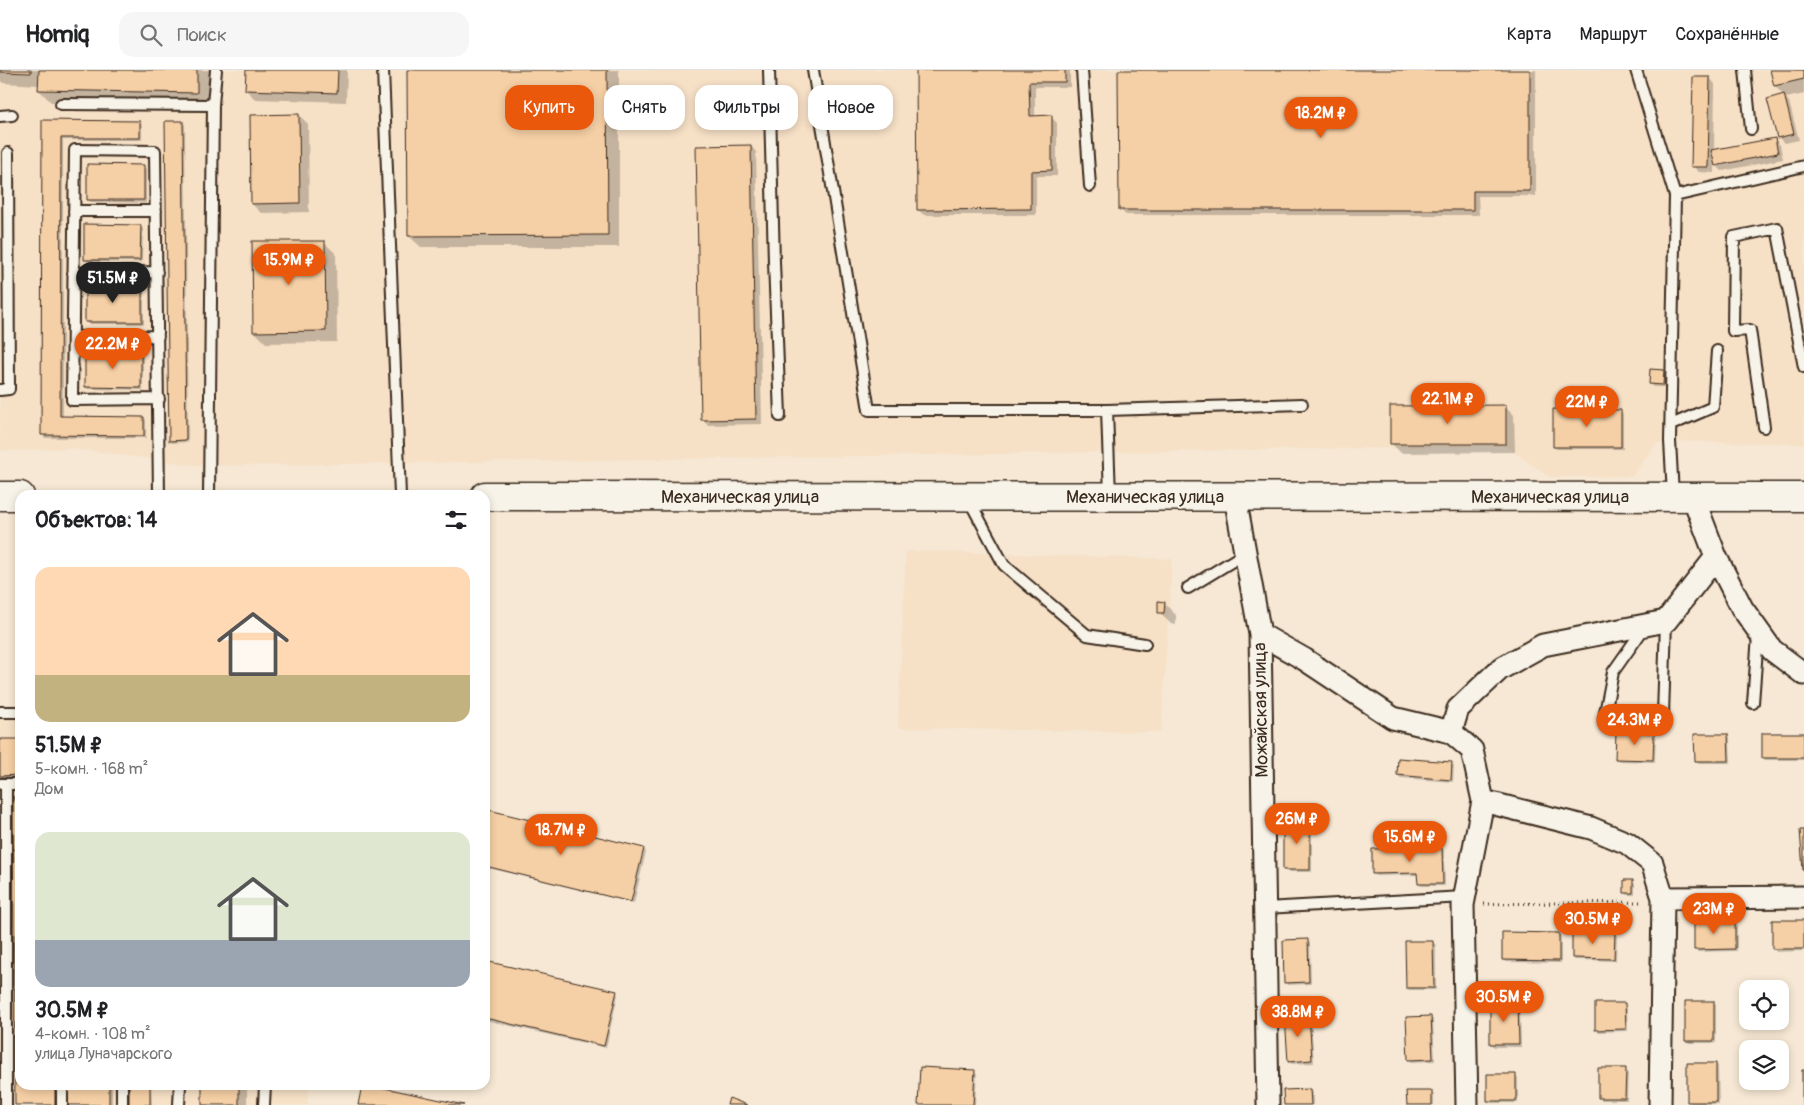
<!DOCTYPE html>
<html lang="ru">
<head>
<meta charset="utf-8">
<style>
	body { margin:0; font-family:Pangolin,sans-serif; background:#f6f6f6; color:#202124; height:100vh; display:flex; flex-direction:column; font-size:19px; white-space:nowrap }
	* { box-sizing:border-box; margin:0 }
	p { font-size:16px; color:#757577 }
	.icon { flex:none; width:28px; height:28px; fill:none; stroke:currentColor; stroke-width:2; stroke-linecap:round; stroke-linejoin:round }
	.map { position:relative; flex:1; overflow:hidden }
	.sheet { position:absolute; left:15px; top:420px; width:475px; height:600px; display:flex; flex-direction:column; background:#fff; border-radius:15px; box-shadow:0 2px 8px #0003 }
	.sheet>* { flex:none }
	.top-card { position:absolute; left:505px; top:15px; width:475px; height:45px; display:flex; gap:10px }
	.tools { position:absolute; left:1739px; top:910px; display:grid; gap:10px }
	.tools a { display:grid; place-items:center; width:50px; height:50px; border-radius:10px; background:#fff; box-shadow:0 2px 8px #0003; font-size:25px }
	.price { position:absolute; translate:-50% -42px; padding:0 11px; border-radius:18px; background:#ea580c; color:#fff; font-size:16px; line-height:32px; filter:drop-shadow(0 1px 2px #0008) }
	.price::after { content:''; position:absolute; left:50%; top:30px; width:15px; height:11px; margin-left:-8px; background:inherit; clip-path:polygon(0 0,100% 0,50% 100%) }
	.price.active { background:#222; color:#fff }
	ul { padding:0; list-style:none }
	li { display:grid; align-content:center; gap:10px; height:265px; padding:0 20px }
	li span { display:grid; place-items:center; height:155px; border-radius:15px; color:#555 }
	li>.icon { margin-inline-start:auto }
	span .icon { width:90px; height:90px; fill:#fffc; stroke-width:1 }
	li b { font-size:21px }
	h2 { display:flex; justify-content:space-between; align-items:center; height:60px; padding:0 20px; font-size:21px }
	.chip { padding:0 18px; border-radius:15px; background:#fff; box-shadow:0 2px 8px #0003; font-size:18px; line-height:45px }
	.chip.active { background:#ea580c; color:#fff }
	header { display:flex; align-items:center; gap:30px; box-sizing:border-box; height:70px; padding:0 25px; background:#fff; border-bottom:1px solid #e0e0e0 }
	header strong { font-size:24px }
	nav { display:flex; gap:28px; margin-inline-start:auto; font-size:18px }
	.search { width:350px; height:45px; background:#f6f6f6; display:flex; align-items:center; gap:12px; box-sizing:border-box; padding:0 18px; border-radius:15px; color:#757577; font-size:19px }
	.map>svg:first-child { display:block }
	.built { fill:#f6e0c6 }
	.shadow { fill:#0003 }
	.building { fill:#f5cfa5; stroke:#3b2a1e }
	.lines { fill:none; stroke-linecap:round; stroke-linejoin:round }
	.lane-casing { stroke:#3b2a1e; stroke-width:14 }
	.street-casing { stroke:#3b2a1e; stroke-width:25 }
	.secondary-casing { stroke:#3b2a1e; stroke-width:31 }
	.path { stroke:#3b2a1e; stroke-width:3; stroke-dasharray:1 4; stroke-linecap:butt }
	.lane { stroke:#f7f3e8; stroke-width:10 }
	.street { stroke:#f7f3e8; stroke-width:21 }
	.secondary { stroke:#f7f3e8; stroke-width:28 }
	.labels { text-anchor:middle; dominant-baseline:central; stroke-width:4; stroke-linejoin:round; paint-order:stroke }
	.street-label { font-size:18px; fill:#3b2a1e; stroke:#f7f3e8 }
</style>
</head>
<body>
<header>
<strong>Homiq</strong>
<div class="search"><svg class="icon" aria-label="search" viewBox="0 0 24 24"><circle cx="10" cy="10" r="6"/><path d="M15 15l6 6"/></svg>Поиск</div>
<nav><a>Карта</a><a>Маршрут</a><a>Сохранённые</a></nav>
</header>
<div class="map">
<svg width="1804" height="1035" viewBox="0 0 1804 1035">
	<rect width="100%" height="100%" fill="#f6e8d4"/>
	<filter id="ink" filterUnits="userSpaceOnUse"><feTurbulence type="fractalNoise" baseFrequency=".02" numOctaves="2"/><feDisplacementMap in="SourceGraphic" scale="10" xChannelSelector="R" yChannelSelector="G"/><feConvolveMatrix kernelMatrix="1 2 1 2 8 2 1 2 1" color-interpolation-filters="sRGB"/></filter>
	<g filter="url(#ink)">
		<path class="built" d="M0,0H1804V374L1670,371L1656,374L1632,406L1550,407L1505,376L203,396L70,378L0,381Z
			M906,481L1172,489L1161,662L898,658Z
			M20,643V1015H310L307,1035H0V644Z"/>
		<path class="shadow" d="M0,0H209L208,35L51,32L39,20V15L3,13L0,10Z
			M247,0H347L346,32L255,29L246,20Z
			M408,0H619V177H421L409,166Z
			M917,0H1070V17H1035V47H1051L1057,53V106H1036V145H924L918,140Z
			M1120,0H1536V126H1478L1479,145H1126L1120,140Z
			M1771,0H1804V24L1786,28L1789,32L1799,70L1784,73L1778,67L1768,30L1784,26L1775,16Z
			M1710,8L1715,14L1714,81L1774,69L1780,75L1783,89L1722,101L1714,93V103L1699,102L1693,96Z
			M299,45L308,54L309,142L261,143L252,134Z
			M43,52H140L142,55V70H63V348H143L146,350V368H45L43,365Z
			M182,52L185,55L188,372L172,373L170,370Z
			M751,76L756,82L762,354L708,355L702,349Z
			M143,96L146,99V133L91,132L88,130Z
			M140,156L143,159L142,192H88L85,189Z
			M324,172L336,184L337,272L266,273L254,261Z
			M141,218L144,221V254H89L86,252Z
			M141,283L143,286V320L88,319L86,317Z
			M1663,301L1666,303L1665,317H1653L1650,314Z
			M1505,336L1514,345L1515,382L1401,383L1392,374Z
			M1620,341L1623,344V379H1557L1554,377Z
			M1164,533L1176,545V555L1171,554L1159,542Z
			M1653,664L1656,667L1655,692L1619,691L1616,689Z
			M1804,664V690H1766L1763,688Z
			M1728,665L1730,667L1731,693H1699L1696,691Z
			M0,670H20V707H0Z
			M1452,694L1454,696L1453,712L1400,708L1398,705Z
			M20,728V1015H57V1035H16Z
			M0,730L1,731L2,1035H0Z
			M485,740L644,779L646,782L634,833L485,797Z
			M1309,751L1312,754V802H1287L1285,800Z
			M1442,779L1444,781L1445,816H1421L1419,814V805L1376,806L1373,803Z
			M1632,812L1635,814V825H1628L1625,822Z
			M1734,852L1737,855V881L1698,882L1695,879Z
			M1804,852V881L1776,882L1774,879Z
			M1614,863L1617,866L1616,891L1575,890L1573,888Z
			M1559,864L1561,867V893L1506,892L1503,889Z
			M1307,871L1310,873L1311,914L1288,915L1285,912Z
			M1433,872L1436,875V920H1409L1407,918Z
			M485,892L616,923L618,925L606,978L485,950Z
			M1518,933L1520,935L1521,977H1494L1492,974Z
			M1714,933L1716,935V973H1689L1686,970Z
			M1625,934L1627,937L1628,961L1599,962L1597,959Z
			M1309,946L1311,949L1314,993L1292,994L1289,991Z
			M1431,947L1433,950L1435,991L1412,992L1409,989Z
			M1716,994L1718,996L1719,1034H1691L1689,1031Z
			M1625,1000L1628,1002L1627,1030H1602L1599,1027Z
			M974,1002L977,1004L975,1035H919Z
			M1515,1005L1518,1008V1033H1491L1489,1030Z
			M69,1015H112V1035H69Z
			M130,1015H151L152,1035H130Z
			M203,1015H247V1035H203Z
			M1310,1021L1313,1023V1035H1285Z
			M1431,1022L1434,1025V1035H1408Z"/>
		<path class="building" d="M0,0H31V3L0,2Z
			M39,0H197V23L38,20Z
			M246,0H338L337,23L245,20Z
			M407,0H607L608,165L408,166Z
			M916,0H1065V12H1029L1030,46L1052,45V100L1031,101V139L917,140Z
			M1118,0H1530V121H1473V140H1119Z
			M1770,0H1804V9L1774,16Z
			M1693,7H1710L1708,97H1691Z
			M1784,24L1794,64L1777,68L1767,29Z
			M299,44L300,133L251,134L250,45Z
			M42,50L140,51V68H61L60,346L144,347V366L41,365Z
			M165,51H183L186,370L169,371Z
			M1775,68L1778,83L1715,96L1711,80Z
			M751,75L756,349L701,350L696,76Z
			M87,94L144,95V130H87Z
			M84,154L141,155L140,190H84Z
			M252,171H325L326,261L253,262Z
			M85,216L142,217V252H85Z
			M85,282H141V318L85,317Z
			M1650,299L1664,300L1663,315L1649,314Z
			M1506,335V374H1390V336Z
			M1553,339L1621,340V377H1553Z
			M1158,531L1165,532L1164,543H1158Z
			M1616,662L1654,663L1653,690L1615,689Z
			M1762,663H1804V688H1762Z
			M1694,664H1728L1729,691H1695Z
			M0,669H20V705L0,706Z
			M1398,688L1452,692L1451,710L1397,705Z
			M13,727H20V1015H55V1035H15Z
			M485,739L644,778L631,832L485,796Z
			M1283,750H1310V800H1283Z
			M1800,760H1804V801H1803Z
			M1410,778H1442L1443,814H1418L1417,803L1372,804V779Z
			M1624,810H1633V823H1624Z
			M1772,850H1804V879H1772Z
			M1694,851H1735V879L1694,880Z
			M1502,862L1559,863V891L1502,890Z
			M1572,862H1615L1614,889L1572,888Z
			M1308,869L1309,912L1284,913L1283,870Z
			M1405,871H1433L1434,918H1406Z
			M485,891L617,921L604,976L485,948Z
			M1685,931H1714V971H1685Z
			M1490,932H1518L1519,974H1490Z
			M1595,933H1625L1626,959L1595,960Z
			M1309,945L1312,990L1288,992L1285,946Z
			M1431,946L1433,989L1408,990L1406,947Z
			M1687,993H1716V1032H1687Z
			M920,997L975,1000L973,1035H918Z
			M1598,998H1626L1625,1028H1598Z
			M1802,1000H1804V1035H1802Z
			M1487,1004H1516V1031H1487Z
			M68,1015H109V1035H68Z
			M129,1015H150V1035H129Z
			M202,1015H239V1035H202Z
			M362,1015H371L464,1035H358Z
			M1310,1019L1311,1035H1284L1283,1020Z
			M1406,1021H1432V1035H1407Z
			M729,1028L747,1035H727Z"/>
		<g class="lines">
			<g class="lane-casing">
				<path id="lane" d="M383,0L400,425
					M769,0L774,192L780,346
					M813,0L869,340H1107L1110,426
					M1082,0L1090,116
					M1636,0L1675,126L1670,371L1673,425
					M1745,0L1751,59
					M61,34L213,35
					M0,46L12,45
					M1675,126L1804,96
					M74,141H156
					M73,203L157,202
					M73,267L158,266
					M0,320L9,319L8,83
					M159,329L72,330L75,80L155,81L159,425
					M1107,340L1302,334
					M1671,355L1713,337L1717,281
					M1764,357L1750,260L1733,261L1734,167L1777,158L1804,297
					M209,425L213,35L216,0
					M969,430L1004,495L1087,565L1145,574
					M1188,518L1244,484
					M1753,633L1758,565
					M0,642H20
					M1605,643L1613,602L1644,558
					M1663,645L1666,551
					M1,714H20
					M6,714V1035
					M1265,838L1464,827
					M62,1015V1035
					M122,1015V1035
					M179,1035L180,1015
					M264,1035L265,1015"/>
			</g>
			<g class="street-casing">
				<path id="street" d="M1235,427L1260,564L1268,1035
					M1693,427L1716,487L1742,538L1772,580L1804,604
					M1260,564L1304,589L1393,648L1451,662L1472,680L1483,731L1463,835L1467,1035
					M1451,662L1458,639L1500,599L1543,575L1666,551L1716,487
					M1483,731L1591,758L1627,773L1652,793L1663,828L1804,827
					M1660,1035L1663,828"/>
			</g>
			<g class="secondary-casing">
				<path id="secondary" d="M0,426H20
					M485,426L1804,427"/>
			</g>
			<path class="path" d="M1484,834L1642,832"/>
			<use href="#lane" class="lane"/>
			<use href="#street" class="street"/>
			<use href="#secondary" class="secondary"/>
		</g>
	</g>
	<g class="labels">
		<g class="street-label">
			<text x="740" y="427">Механическая улица</text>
			<text x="1145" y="427">Механическая улица</text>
			<text x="1550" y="427">Механическая улица</text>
			<text transform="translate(1261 640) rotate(-91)">Можайская улица</text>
		</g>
	</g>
</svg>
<div class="tools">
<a><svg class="icon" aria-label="locate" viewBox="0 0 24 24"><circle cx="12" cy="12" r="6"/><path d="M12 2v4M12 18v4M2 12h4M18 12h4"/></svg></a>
<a><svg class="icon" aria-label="layers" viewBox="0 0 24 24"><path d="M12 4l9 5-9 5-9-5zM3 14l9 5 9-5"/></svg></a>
</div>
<b class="price" style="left:1321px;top:69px">18.2M ₽</b>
<b class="price" style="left:289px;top:216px">15.9M ₽</b>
<b class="price active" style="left:113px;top:234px">51.5M ₽</b>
<b class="price" style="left:113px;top:300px">22.2M ₽</b>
<b class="price" style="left:1448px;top:355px">22.1M ₽</b>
<b class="price" style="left:1587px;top:358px">22M ₽</b>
<b class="price" style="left:1635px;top:676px">24.3M ₽</b>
<b class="price" style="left:1297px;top:775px">26M ₽</b>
<b class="price" style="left:561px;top:786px">18.7M ₽</b>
<b class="price" style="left:1410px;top:793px">15.6M ₽</b>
<b class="price" style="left:1714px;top:865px">23M ₽</b>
<b class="price" style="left:1593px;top:875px">30.5M ₽</b>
<b class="price" style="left:1504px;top:953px">30.5M ₽</b>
<b class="price" style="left:1298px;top:968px">38.8M ₽</b>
<div class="top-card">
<a class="chip active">Купить</a>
<a class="chip">Снять</a>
<a class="chip">Фильтры</a>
<a class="chip">Новое</a>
</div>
<section class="sheet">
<h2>Объектов: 14<svg class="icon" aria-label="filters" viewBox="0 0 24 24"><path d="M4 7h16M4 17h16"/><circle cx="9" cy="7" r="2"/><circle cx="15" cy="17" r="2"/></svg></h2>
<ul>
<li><span style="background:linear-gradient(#ffd9b3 70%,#c2b280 0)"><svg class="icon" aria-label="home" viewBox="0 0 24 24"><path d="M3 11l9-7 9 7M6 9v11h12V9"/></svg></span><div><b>51.5M ₽</b><p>5-комн. · 168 m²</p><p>Дом</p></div></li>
<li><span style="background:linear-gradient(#dfe7d0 70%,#9aa5b1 0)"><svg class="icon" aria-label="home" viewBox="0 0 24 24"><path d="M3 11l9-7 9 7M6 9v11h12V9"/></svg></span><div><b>30.5M ₽</b><p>4-комн. · 108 m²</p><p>улица Луначарского</p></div></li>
</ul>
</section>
</div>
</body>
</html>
